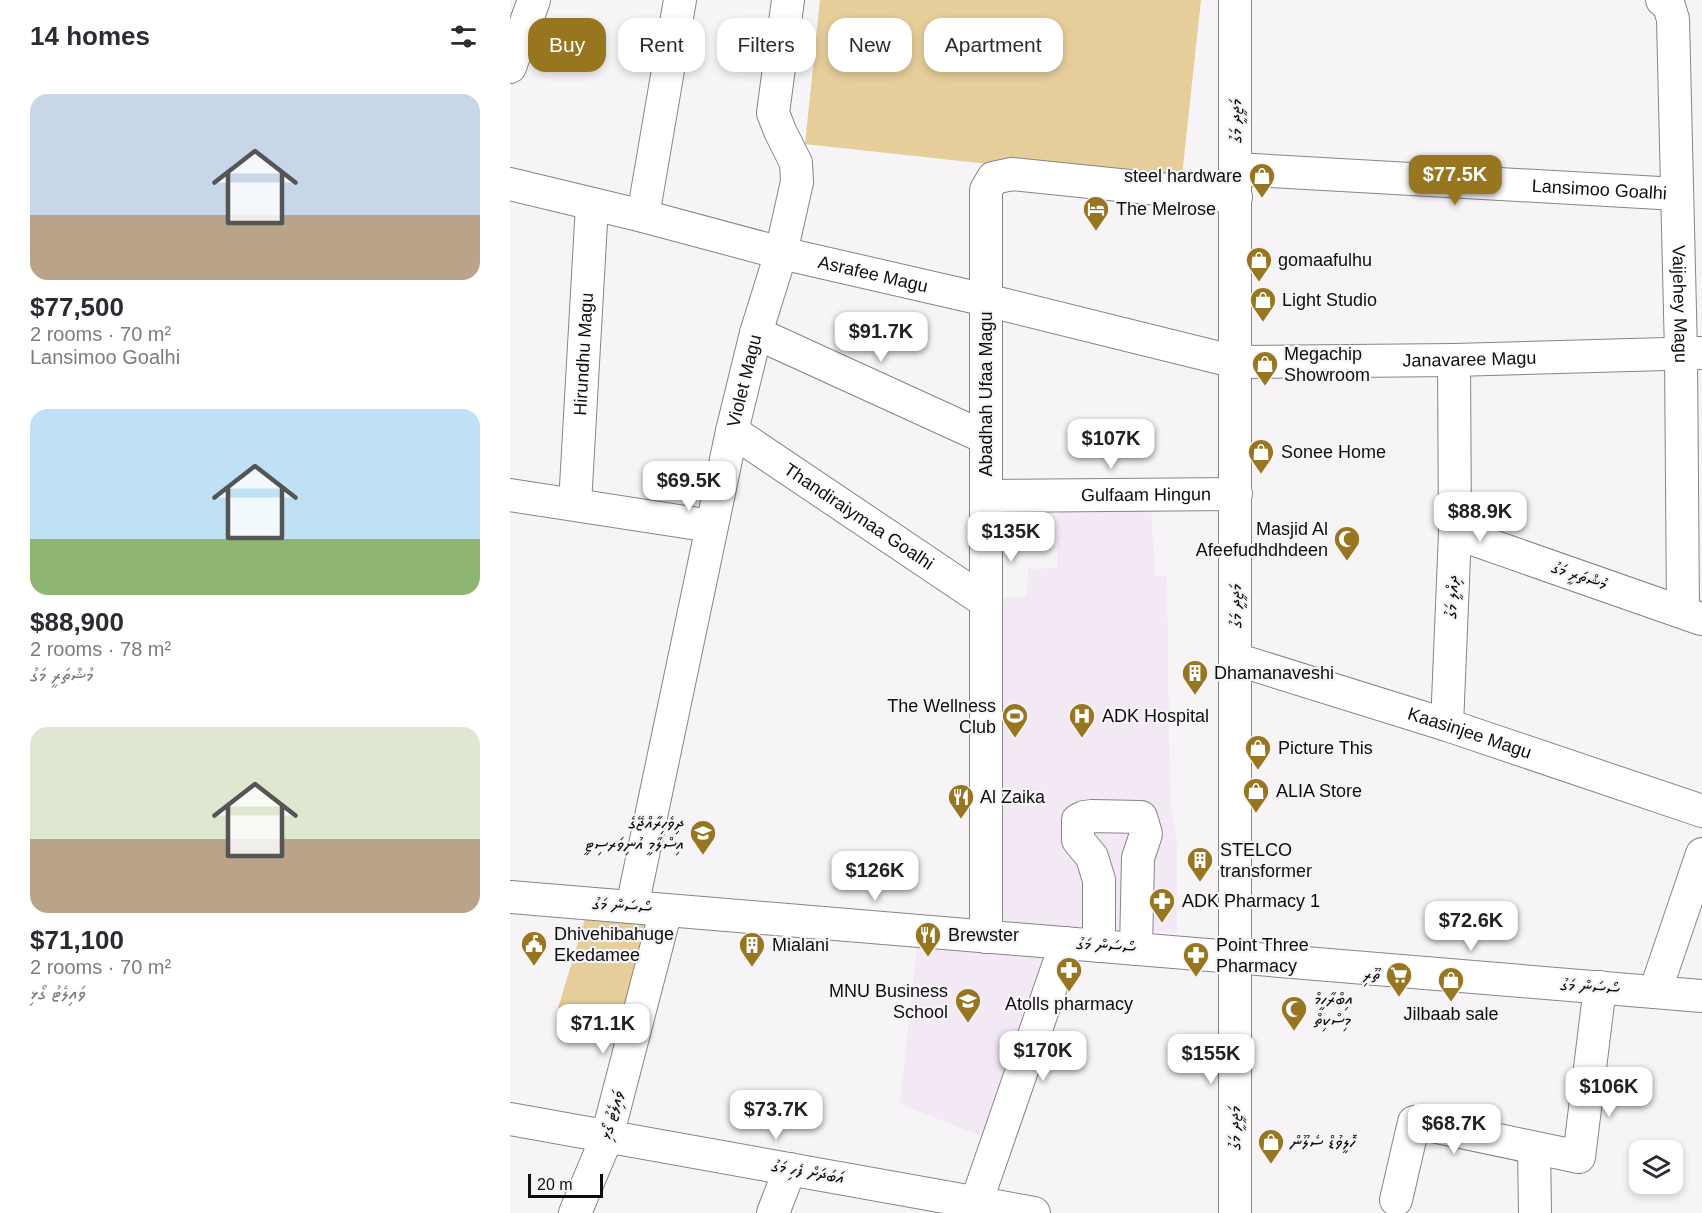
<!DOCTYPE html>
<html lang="en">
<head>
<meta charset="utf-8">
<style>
	body { margin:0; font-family:Helvetica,"Noto Sans Thaana",sans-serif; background:#f7f7f7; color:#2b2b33; height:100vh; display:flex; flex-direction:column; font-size:22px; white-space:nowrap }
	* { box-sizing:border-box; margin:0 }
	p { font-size:20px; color:#7c7c81 }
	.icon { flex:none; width:33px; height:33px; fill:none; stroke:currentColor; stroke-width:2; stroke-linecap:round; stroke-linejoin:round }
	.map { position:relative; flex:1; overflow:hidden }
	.panel { display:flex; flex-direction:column; background:#fff; width:510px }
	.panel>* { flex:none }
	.top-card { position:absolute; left:18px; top:18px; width:570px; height:54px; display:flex; gap:12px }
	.controls { position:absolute; left:1119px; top:1140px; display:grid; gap:12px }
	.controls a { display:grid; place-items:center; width:54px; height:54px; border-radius:12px; background:#fff; box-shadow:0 3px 9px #0003; font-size:30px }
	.scale { position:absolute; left:18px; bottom:15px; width:75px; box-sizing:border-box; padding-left:6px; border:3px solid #0f0e0f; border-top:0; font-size:16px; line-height:21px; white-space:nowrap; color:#0f0e0f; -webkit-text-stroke:4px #f7f4f8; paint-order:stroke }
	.price { position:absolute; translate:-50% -51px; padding:0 14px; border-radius:12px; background:#fff; color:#222; font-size:20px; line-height:39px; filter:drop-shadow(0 2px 3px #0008) }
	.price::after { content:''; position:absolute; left:50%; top:36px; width:18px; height:14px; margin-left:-9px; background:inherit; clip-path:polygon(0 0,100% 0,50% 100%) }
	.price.current { background:#97761f; color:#fff }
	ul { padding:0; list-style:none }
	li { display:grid; align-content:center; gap:12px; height:318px; padding:0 30px }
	li span { display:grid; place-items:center; height:186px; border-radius:18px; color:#555 }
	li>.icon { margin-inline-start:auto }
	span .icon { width:108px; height:108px; fill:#fffc; stroke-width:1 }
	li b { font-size:26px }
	h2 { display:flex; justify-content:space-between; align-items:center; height:72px; padding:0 30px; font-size:26px }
	.tag { padding:0 21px; border-radius:18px; background:#fff; box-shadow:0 3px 9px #0003; font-size:21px; line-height:54px }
	.tag.current { background:#97761f; color:#fff }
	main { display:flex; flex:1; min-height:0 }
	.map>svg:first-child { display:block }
	.built { fill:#f2e9f4 }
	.park { fill:#e5ce9a }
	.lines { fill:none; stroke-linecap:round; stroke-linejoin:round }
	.minor-casing { stroke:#878488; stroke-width:34 }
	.minor { stroke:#fff; stroke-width:32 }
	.labels { text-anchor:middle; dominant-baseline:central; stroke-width:4.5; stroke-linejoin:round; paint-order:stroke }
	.street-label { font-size:18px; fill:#0f0e0f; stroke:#f7f4f8 }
	.poi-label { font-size:18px; fill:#0f0e0f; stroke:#f7f4f8; text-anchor:start }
</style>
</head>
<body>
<main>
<section class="panel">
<h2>14 homes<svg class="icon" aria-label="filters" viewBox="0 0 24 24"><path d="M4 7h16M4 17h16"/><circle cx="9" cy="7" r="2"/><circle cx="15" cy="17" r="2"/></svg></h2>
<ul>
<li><span style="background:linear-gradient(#c9d6e8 65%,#b9a48a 0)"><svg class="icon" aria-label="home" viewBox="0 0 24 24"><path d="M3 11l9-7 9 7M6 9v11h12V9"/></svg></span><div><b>$77,500</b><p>2 rooms · 70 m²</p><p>Lansimoo Goalhi</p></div></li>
<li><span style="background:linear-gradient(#bfe0f5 70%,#8fb573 0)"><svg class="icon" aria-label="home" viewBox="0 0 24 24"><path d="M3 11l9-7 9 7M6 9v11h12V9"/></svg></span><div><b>$88,900</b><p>2 rooms · 78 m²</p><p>މުޝްތަރީ މަގު</p></div></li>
<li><span style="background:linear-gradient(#dfe7d0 60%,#b9a48a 0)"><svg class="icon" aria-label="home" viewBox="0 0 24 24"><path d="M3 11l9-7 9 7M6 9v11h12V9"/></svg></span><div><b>$71,100</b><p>2 rooms · 70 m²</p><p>ވައިލެޓު ގޯޅި</p></div></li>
</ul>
</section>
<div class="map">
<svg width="1192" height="1213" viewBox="0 0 1192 1213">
	<rect width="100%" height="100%" fill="#f7f4f8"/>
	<path class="built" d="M548,505L641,507L645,576H657L660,801L667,845V933L486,922L485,598L517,597L518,569L547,568Z
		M407,946L541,956L476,1138L390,1104Z"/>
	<path class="park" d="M310,0H691L671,185L295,144Z
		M78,909L145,914L115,1024L48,1008Z"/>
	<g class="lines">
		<g class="minor-casing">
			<g id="minor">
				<path d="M725,0V1213"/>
				<path id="s1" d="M1152,0L1159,6L1163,19L1171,353L1173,612"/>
				<path d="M0,67L24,0"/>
				<path id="s2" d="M726,169L1167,194"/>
				<path id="s3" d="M0,184L133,216L271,253L476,300L726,362L944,360L1192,353"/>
				<path d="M133,216L170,0"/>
				<path d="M246,333L476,438"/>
				<path id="s4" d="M222,431L476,602"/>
				<path d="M0,495L201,526"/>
				<path id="s5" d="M476,496L726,494"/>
				<path id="s6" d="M65,504L82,205"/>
				<path d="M945,533L1191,619"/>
				<path id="s7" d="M725,659L937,725L1192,811"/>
				<path d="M937,725L945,533L944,360"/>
				<path d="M0,897L1192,996"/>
				<path id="s8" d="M122,907L222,431L246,333L271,253L287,182L286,163L270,131L263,113L278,0"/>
				<path d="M476,937V190L483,178L502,174L726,197"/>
				<path d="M589,946V880L582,857L568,840V820L574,817L582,816L631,817L636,834L628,858L626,949"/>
				<path d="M1145,992L1192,854"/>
				<path d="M0,1119L524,1213"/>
				<path d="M1024,1148L1025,1213"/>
				<path d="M886,1200L904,1122L1069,1157L1090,987"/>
				<path d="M466,1203L556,943"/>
				<path d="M65,1213L97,1137L156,910"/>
				<path d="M263,1213L280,1169"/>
			</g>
		</g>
		<use href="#minor" class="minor"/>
	</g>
	<defs>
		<g id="shop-pin" transform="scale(1.35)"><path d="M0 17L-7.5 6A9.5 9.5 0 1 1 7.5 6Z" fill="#97761f" stroke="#f7f4f8"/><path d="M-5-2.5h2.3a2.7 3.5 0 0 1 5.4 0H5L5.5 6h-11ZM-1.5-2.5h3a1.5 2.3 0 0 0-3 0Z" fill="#fff"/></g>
		<g id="hotel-pin" transform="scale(1.35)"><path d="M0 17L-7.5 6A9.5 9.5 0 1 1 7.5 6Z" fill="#97761f" stroke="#f7f4f8"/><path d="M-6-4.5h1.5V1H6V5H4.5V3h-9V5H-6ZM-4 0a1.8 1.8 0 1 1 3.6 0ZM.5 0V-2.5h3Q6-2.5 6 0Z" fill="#fff"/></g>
		<g id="mosque-pin" transform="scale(1.35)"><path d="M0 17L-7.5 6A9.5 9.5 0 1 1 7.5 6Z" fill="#97761f" stroke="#f7f4f8"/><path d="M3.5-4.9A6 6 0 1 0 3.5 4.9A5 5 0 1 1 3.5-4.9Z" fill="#fff"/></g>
		<g id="building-pin" transform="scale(1.35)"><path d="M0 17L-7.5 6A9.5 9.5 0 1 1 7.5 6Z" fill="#97761f" stroke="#f7f4f8"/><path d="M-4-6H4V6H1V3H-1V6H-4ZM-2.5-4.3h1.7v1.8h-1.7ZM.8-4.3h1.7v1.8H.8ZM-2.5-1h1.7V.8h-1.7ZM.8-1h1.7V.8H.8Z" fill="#fff"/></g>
		<g id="stadium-pin" transform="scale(1.35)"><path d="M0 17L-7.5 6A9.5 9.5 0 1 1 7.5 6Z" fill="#97761f" stroke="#f7f4f8"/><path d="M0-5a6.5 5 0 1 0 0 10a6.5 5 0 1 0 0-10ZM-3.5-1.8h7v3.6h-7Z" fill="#fff"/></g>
		<g id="hospital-pin" transform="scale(1.35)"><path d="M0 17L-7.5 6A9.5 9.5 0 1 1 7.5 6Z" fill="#97761f" stroke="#f7f4f8"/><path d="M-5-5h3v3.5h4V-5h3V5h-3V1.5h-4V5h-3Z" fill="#fff"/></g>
		<g id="restaurant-pin" transform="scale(1.35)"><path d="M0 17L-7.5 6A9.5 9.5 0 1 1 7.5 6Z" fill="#97761f" stroke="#f7f4f8"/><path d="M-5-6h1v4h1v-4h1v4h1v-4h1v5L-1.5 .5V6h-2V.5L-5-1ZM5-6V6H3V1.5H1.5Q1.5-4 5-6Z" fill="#fff"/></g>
		<g id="university-pin" transform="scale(1.35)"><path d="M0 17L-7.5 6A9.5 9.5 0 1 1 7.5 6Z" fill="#97761f" stroke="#f7f4f8"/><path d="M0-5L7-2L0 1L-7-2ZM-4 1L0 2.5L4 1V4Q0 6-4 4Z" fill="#fff"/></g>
		<g id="pharmacy-pin" transform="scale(1.35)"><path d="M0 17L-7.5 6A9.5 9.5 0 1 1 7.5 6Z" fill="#97761f" stroke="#f7f4f8"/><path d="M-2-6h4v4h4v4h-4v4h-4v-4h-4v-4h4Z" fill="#fff"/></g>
		<g id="civic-pin" transform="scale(1.35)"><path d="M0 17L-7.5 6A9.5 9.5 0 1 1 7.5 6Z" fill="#97761f" stroke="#f7f4f8"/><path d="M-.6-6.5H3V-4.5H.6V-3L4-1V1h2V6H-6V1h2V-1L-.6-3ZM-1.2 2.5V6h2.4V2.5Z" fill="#fff"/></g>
		<g id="supermarket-pin" transform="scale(1.35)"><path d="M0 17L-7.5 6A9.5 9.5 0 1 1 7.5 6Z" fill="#97761f" stroke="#f7f4f8"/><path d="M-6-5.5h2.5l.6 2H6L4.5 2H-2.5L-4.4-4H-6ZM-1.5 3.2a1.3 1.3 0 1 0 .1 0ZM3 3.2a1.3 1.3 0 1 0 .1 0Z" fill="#fff"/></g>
	</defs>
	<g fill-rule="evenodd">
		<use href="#shop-pin" x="752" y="176"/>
		<use href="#hotel-pin" x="586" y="209"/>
		<use href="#shop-pin" x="749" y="260"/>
		<use href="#shop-pin" x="753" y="300"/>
		<use href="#shop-pin" x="755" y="364"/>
		<use href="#shop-pin" x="751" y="452"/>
		<use href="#mosque-pin" x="837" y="539"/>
		<use href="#building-pin" x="685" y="673"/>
		<use href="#stadium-pin" x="505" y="716"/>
		<use href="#hospital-pin" x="572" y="716"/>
		<use href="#shop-pin" x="748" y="748"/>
		<use href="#shop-pin" x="746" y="791"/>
		<use href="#restaurant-pin" x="451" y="797"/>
		<use href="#university-pin" x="193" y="833"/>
		<use href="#building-pin" x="690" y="860"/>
		<use href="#pharmacy-pin" x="652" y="901"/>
		<use href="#restaurant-pin" x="418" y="935"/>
		<use href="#civic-pin" x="24" y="944"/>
		<use href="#building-pin" x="242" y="945"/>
		<use href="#pharmacy-pin" x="686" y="955"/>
		<use href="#pharmacy-pin" x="559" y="970"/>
		<use href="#supermarket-pin" x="889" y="975"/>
		<use href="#shop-pin" x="941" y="980"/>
		<use href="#university-pin" x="458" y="1001"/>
		<use href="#mosque-pin" x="784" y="1009"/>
		<use href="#shop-pin" x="761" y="1142"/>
	</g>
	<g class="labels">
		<g class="street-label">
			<text transform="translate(726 121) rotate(-90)">މަޖީދީ މަގު</text>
			<text stroke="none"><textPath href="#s2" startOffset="364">Lansimoo Goalhi</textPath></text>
			<text stroke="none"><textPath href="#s3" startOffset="374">Asrafee Magu</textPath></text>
			<text stroke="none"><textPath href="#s1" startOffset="308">Vaijehey Magu</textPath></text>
			<text stroke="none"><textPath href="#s6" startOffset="150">Hirundhu Magu</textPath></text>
			<text stroke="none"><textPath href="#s3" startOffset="981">Janavaree Magu</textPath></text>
			<text stroke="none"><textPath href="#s8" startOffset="538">Violet Magu</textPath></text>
			<text transform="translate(476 394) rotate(-90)">Abadhah Ufaa Magu</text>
			<text stroke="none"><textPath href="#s5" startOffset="160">Gulfaam Hingun</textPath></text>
			<text stroke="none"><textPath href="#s4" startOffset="153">Thandiraiymaa Goalhi</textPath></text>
			<text transform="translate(1069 576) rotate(19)">މުޝްތަރީ މަގު</text>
			<text transform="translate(942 597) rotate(-87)">ދިއްލީ މަގު</text>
			<text transform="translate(726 606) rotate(-90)">މަޖީދީ މަގު</text>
			<text stroke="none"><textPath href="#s7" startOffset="246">Kaasinjee Magu</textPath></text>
			<text transform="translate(112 906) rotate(5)">ސޯސަން މަގު</text>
			<text transform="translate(596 946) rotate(5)">ސޯސަން މަގު</text>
			<text transform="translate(1080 987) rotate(5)">ސޯސަން މަގު</text>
			<text transform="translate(102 1115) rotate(-74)">ވައިލެޓު ގޯޅި</text>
			<text transform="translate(725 1128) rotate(-90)">މަޖީދީ މަގު</text>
			<text transform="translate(298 1172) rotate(10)">އަބަދަށް ފެހި މަގު</text>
		</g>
		<g class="poi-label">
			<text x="732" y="176" text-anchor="end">steel hardware</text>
			<text x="606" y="209">The Melrose</text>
			<text x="768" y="260">gomaafulhu</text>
			<text x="772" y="300">Light Studio</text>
			<text x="774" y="354">Megachip<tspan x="774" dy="21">Showroom</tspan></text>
			<text x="771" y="452">Sonee Home</text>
			<text x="818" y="529" text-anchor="end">Masjid Al<tspan x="818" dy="21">Afeefudhdhdeen</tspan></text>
			<text x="704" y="673">Dhamanaveshi</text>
			<text x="486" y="706" text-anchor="end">The Wellness<tspan x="486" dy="21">Club</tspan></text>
			<text x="592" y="716">ADK Hospital</text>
			<text x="768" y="748">Picture This</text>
			<text x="766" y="791">ALIA Store</text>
			<text x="470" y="797">Al Zaika</text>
			<text x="174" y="823" text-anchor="end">ދިވެހިރާއްޖޭގެ<tspan x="174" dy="21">އިސްލާމީ އުނިވަރސިޓީ</tspan></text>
			<text x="710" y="850">STELCO<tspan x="710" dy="21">transformer</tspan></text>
			<text x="672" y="901">ADK Pharmacy 1</text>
			<text x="44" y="934">Dhivehibahuge<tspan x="44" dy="21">Ekedamee</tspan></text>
			<text x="438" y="935">Brewster</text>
			<text x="262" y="945">Mialani</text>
			<text x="706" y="945">Point Three<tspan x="706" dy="21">Pharmacy</tspan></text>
			<text x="870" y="975" text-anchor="end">ތޫރި</text>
			<text x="438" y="991" text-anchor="end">MNU Business<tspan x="438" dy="21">School</tspan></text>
			<text x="804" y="999">އިބްރާހީމް<tspan x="804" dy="21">މިސްކިތް</tspan></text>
			<text x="559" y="1004" text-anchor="middle">Atolls pharmacy</text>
			<text x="941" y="1014" text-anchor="middle">Jilbaab sale</text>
			<text x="780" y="1142">ހޮލީވުޑް ސެލޫން</text>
		</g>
	</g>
</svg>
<div class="controls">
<a><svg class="icon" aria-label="layers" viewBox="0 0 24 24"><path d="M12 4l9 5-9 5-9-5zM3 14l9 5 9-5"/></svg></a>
</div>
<div class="scale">20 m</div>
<b class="price current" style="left:945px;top:206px">$77.5K</b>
<b class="price" style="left:371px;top:363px">$91.7K</b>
<b class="price" style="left:601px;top:470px">$107K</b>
<b class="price" style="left:179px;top:512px">$69.5K</b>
<b class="price" style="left:970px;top:543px">$88.9K</b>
<b class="price" style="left:501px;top:563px">$135K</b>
<b class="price" style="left:365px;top:902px">$126K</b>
<b class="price" style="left:961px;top:952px">$72.6K</b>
<b class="price" style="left:93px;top:1055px">$71.1K</b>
<b class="price" style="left:533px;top:1082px">$170K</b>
<b class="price" style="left:701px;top:1085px">$155K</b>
<b class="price" style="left:1099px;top:1118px">$106K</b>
<b class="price" style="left:266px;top:1141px">$73.7K</b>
<b class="price" style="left:944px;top:1155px">$68.7K</b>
<div class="top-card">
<a class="tag current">Buy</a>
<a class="tag">Rent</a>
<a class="tag">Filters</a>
<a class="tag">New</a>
<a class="tag">Apartment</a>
</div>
</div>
</main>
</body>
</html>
